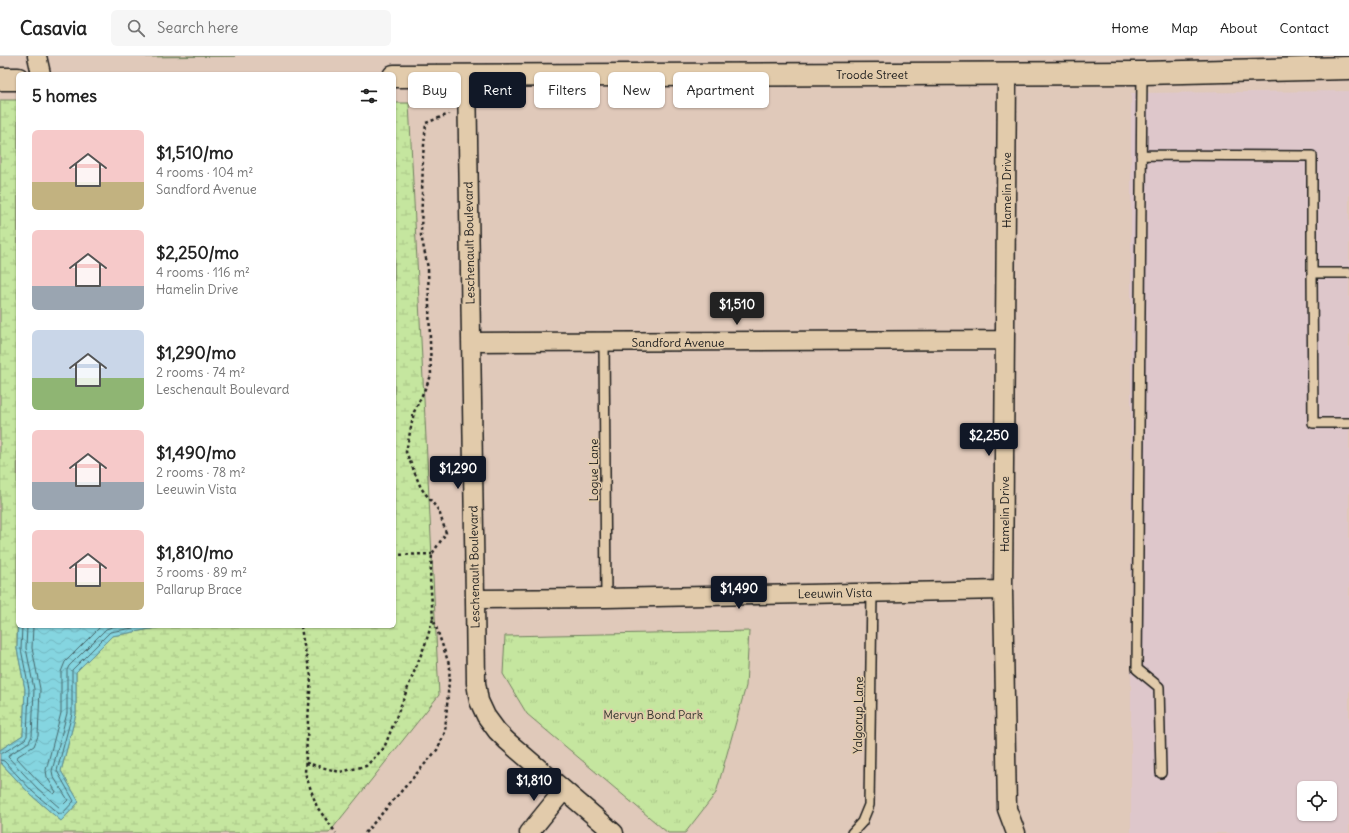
<!DOCTYPE html>
<html lang="en">
<head>
<meta charset="utf-8">
<style>
	body { margin:0; font-family:Delius,sans-serif; background:#f6f6f6; color:#222; height:100vh; display:flex; flex-direction:column; font-size:15px; white-space:nowrap }
	* { box-sizing:border-box; margin:0 }
	p { font-size:13px; color:#767676 }
	.icon { flex:none; width:22px; height:22px; fill:none; stroke:currentColor; stroke-width:2; stroke-linecap:round; stroke-linejoin:round }
	.map { position:relative; flex:1; overflow:hidden }
	.drawer { position:absolute; left:16px; top:16px; width:380px; height:556px; display:flex; flex-direction:column; background:#fff; border-radius:6px; box-shadow:0 1px 3px #0004 }
	.drawer>* { flex:none }
	.guide { position:absolute; left:408px; top:16px; width:380px; height:36px; display:flex; gap:8px }
	.controls { position:absolute; left:1297px; top:725px; display:grid; gap:8px }
	.controls a { display:grid; place-items:center; width:40px; height:40px; border-radius:6px; background:#fff; box-shadow:0 1px 3px #0004; font-size:20px }
	.price { position:absolute; translate:-50% -34px; padding:0 9px; border-radius:4px; background:#111827; color:#fff; font-size:13px; line-height:26px; filter:drop-shadow(0 1px 2px #0008) }
	.price::after { content:''; position:absolute; left:50%; top:24px; width:12px; height:9px; margin-left:-6px; background:inherit; clip-path:polygon(0 0,100% 0,50% 100%) }
	.price.on { background:#222; color:#fff }
	ul { padding:0; list-style:none }
	li { display:flex; align-items:center; gap:12px; height:100px; padding:0 16px }
	li span { display:grid; place-items:center; flex:none; width:112px; height:80px; border-radius:6px; color:#555 }
	li>.icon { margin-inline-start:auto }
	span .icon { width:48px; height:48px; fill:#fffc; stroke-width:1 }
	li b { font-size:17px }
	h2 { display:flex; justify-content:space-between; align-items:center; height:48px; padding:0 16px; font-size:17px }
	.pill { padding:0 14px; border-radius:6px; background:#fff; box-shadow:0 1px 3px #0004; font-size:14px; line-height:36px }
	.pill.on { background:#111827; color:#fff }
	header { display:flex; align-items:center; gap:24px; box-sizing:border-box; height:56px; padding:0 20px; background:#fff; border-bottom:1px solid #e0e0e0 }
	header strong { font-size:19px }
	nav { display:flex; gap:22px; margin-inline-start:auto; font-size:14px }
	.search { width:280px; height:36px; background:#f6f6f6; display:flex; align-items:center; gap:10px; box-sizing:border-box; padding:0 14px; border-radius:6px; color:#767676; font-size:15px }
	.map>svg:first-child { display:block }
	.built { fill:#dec7cb; fill-rule:evenodd }
	.wetland { fill:url(#wetland-marsh); stroke:#70815e }
	.park { fill:url(#park-tufts); stroke:#70815e }
	.water { fill:url(#water-waves); stroke:#5b8b92 }
	.lines { fill:none; stroke-linecap:round; stroke-linejoin:round }
	.shore { stroke:#46666a; stroke-width:1 }
	.service-casing { stroke:#1c1c1c; stroke-width:12 }
	.minor-casing { stroke:#1c1c1c; stroke-width:21 }
	.tertiary-casing { stroke:#1c1c1c; stroke-width:25 }
	.path { stroke:#1c1c1c; stroke-width:2.5; stroke-dasharray:3 3; stroke-linecap:butt }
	.service { stroke:#e2cbab; stroke-width:9 }
	.minor { stroke:#e2cbab; stroke-width:18 }
	.tertiary { stroke:#e2cbab; stroke-width:22 }
	.labels { text-anchor:middle; dominant-baseline:central; stroke-width:3; stroke-linejoin:round; paint-order:stroke }
	.street-label { font-size:12px; fill:#1c1c1c; stroke:#e2cbab }
	.park-label { font-size:12px; fill:#353a30; stroke:#e2cbab }
</style>
</head>
<body>
<header>
<strong>Casavia</strong>
<div class="search"><svg class="icon" aria-label="search" viewBox="0 0 24 24"><circle cx="10" cy="10" r="6"/><path d="M15 15l6 6"/></svg>Search here</div>
<nav><a>Home</a><a>Map</a><a>About</a><a>Contact</a></nav>
</header>
<div class="map">
<svg width="1349" height="777" viewBox="0 0 1349 777">
	<defs>
		<pattern id="wetland-marsh" width="20" height="14" patternUnits="userSpaceOnUse"><rect width="20" height="14" fill="#c5e69f"/><path d="M1 5h8M5 5V1M11 12h8M15 12V8" fill="none" stroke="#a9c588"/></pattern>
		<pattern id="park-tufts" width="24" height="20" patternUnits="userSpaceOnUse"><rect width="24" height="20" fill="#c5e69f"/><path d="M3 7l-1-3M5 7V3M7 7l1-3M15 17l-1-3M17 17v-4M19 17l1-3" fill="none" stroke="#a9c588"/></pattern>
		<pattern id="water-waves" width="16" height="10" patternUnits="userSpaceOnUse"><rect width="16" height="10" fill="#85d5e0"/><path d="M0 5q4-4 8 0t8 0" fill="none" stroke="#72b6c0"/></pattern>
	</defs>
	<rect width="100%" height="100%" fill="#e0c9ba"/>
	<filter id="ink" filterUnits="userSpaceOnUse"><feTurbulence type="fractalNoise" baseFrequency=".025" numOctaves="2"/><feDisplacementMap in="SourceGraphic" scale="8" xChannelSelector="R" yChannelSelector="G"/><feConvolveMatrix kernelMatrix="1 2 1 2 8 2 1 2 1" color-interpolation-filters="sRGB"/></filter>
	<g filter="url(#ink)">
		<path class="built" d="M1349,35V777H1131V37ZM1304,732H1330V758H1304Z"/>
		<path class="wetland" d="M144,0H235L147,1Z
			M0,44H18L17,593L25,633L23,679L0,694Z
			M394,47H409L439,639L329,777H0V706L31,739L61,765L79,746L61,715L76,658V616L112,580L167,570H394Z"/>
		<path class="park" d="M749,575L746,630L716,737L685,777H668L527,658L503,618L505,580Z"/>
		<path class="water" d="M18,561V570H167L112,580L76,616V658L61,715L79,746L61,765L31,739L0,706V694L23,679L25,633L17,593Z"/>
		<g class="lines">
			<path class="shore" d="M27,570L26,592L34,633L32,680L29,686L9,699L8,701L37,732L60,752L68,744L53,720L52,715L67,657V614L69,610L106,573L115,570
				M33,570L32,592L40,633L38,680L34,690L18,700L17,702L41,728L54,738L56,736L47,721L46,714L61,657V616L65,606L101,570
				M0,697H3L25,683L27,680L29,633L21,593L22,570
				M0,704L4,705L33,736L59,758H62L74,745L57,715L72,658V614L110,576L144,570"/>
			<g class="service-casing">
				<path id="service" d="M1142,17L1137,613L1159,631L1161,717
					M1141,99L1312,100V217H1349
					M1312,217L1313,367H1349
					M604,286L606,542
					M852,777L862,766L869,749L872,536"/>
			</g>
			<g class="minor-casing">
				<path id="minor" d="M37,0L41,18
					M1007,18L1003,534L1007,753L1016,777
					M467,19L475,543L476,627L479,645L486,660L497,675L507,685L614,777
					M471,286L1005,284
					M475,543L606,542L1003,534
					M529,777L563,735"/>
			</g>
			<g class="tertiary-casing">
				<path id="tertiary" d="M394,20L1142,17L1349,12
					M0,23H18"/>
			</g>
			<path class="path" d="M394,499L432,498
				M301,570L303,585L311,620L308,665L305,717L317,751L336,777
				M306,707L340,716L366,710L384,692L426,586L433,563
				M365,777L437,694L445,676L450,611L433,562L430,523L432,498L446,477L439,455L421,432L406,396L414,356L431,320L428,212L421,179L423,100L426,67L449,58"/>
			<use href="#service" class="service"/>
			<use href="#minor" class="minor"/>
			<use href="#tertiary" class="tertiary"/>
		</g>
	</g>
	<g class="labels">
		<g class="street-label">
			<text x="872" y="18">Troode Street</text>
			<text transform="translate(1006 134) rotate(-90)">Hamelin Drive</text>
			<text transform="translate(469 187) rotate(-91)">Leschenault Boulevard</text>
			<text x="678" y="286">Sandford Avenue</text>
			<text transform="translate(593 414) rotate(-90)">Logue Lane</text>
			<text transform="translate(1004 458) rotate(-90)">Hamelin Drive</text>
			<text transform="translate(474 511) rotate(-91)">Leschenault Boulevard</text>
			<text transform="translate(835 537) rotate(-1)">Leeuwin Vista</text>
			<text transform="translate(858 659) rotate(-89)">Yalgorup Lane</text>
		</g>
		<g class="park-label">
			<text x="653" y="658">Mervyn Bond Park</text>
		</g>
	</g>
</svg>
<div class="controls">
<a><svg class="icon" aria-label="locate" viewBox="0 0 24 24"><circle cx="12" cy="12" r="6"/><path d="M12 2v4M12 18v4M2 12h4M18 12h4"/></svg></a>
</div>
<b class="price on" style="left:737px;top:270px">$1,510</b>
<b class="price" style="left:989px;top:401px">$2,250</b>
<b class="price" style="left:458px;top:434px">$1,290</b>
<b class="price" style="left:739px;top:554px">$1,490</b>
<b class="price" style="left:534px;top:746px">$1,810</b>
<div class="guide">
<a class="pill">Buy</a>
<a class="pill on">Rent</a>
<a class="pill">Filters</a>
<a class="pill">New</a>
<a class="pill">Apartment</a>
</div>
<section class="drawer">
<h2>5 homes<svg class="icon" aria-label="filters" viewBox="0 0 24 24"><path d="M4 7h16M4 17h16"/><circle cx="9" cy="7" r="2"/><circle cx="15" cy="17" r="2"/></svg></h2>
<ul>
<li><span style="background:linear-gradient(#f6c9c9 65%,#c2b280 0)"><svg class="icon" aria-label="home" viewBox="0 0 24 24"><path d="M3 11l9-7 9 7M6 9v11h12V9"/></svg></span><div><b>$1,510/mo</b><p>4 rooms · 104 m²</p><p>Sandford Avenue</p></div></li>
<li><span style="background:linear-gradient(#f6c9c9 70%,#9aa5b1 0)"><svg class="icon" aria-label="home" viewBox="0 0 24 24"><path d="M3 11l9-7 9 7M6 9v11h12V9"/></svg></span><div><b>$2,250/mo</b><p>4 rooms · 116 m²</p><p>Hamelin Drive</p></div></li>
<li><span style="background:linear-gradient(#c9d6e8 60%,#8fb573 0)"><svg class="icon" aria-label="home" viewBox="0 0 24 24"><path d="M3 11l9-7 9 7M6 9v11h12V9"/></svg></span><div><b>$1,290/mo</b><p>2 rooms · 74 m²</p><p>Leschenault Boulevard</p></div></li>
<li><span style="background:linear-gradient(#f6c9c9 65%,#9aa5b1 0)"><svg class="icon" aria-label="home" viewBox="0 0 24 24"><path d="M3 11l9-7 9 7M6 9v11h12V9"/></svg></span><div><b>$1,490/mo</b><p>2 rooms · 78 m²</p><p>Leeuwin Vista</p></div></li>
<li><span style="background:linear-gradient(#f6c9c9 65%,#c2b280 0)"><svg class="icon" aria-label="home" viewBox="0 0 24 24"><path d="M3 11l9-7 9 7M6 9v11h12V9"/></svg></span><div><b>$1,810/mo</b><p>3 rooms · 89 m²</p><p>Pallarup Brace</p></div></li>
</ul>
</section>
</div>
</body>
</html>
